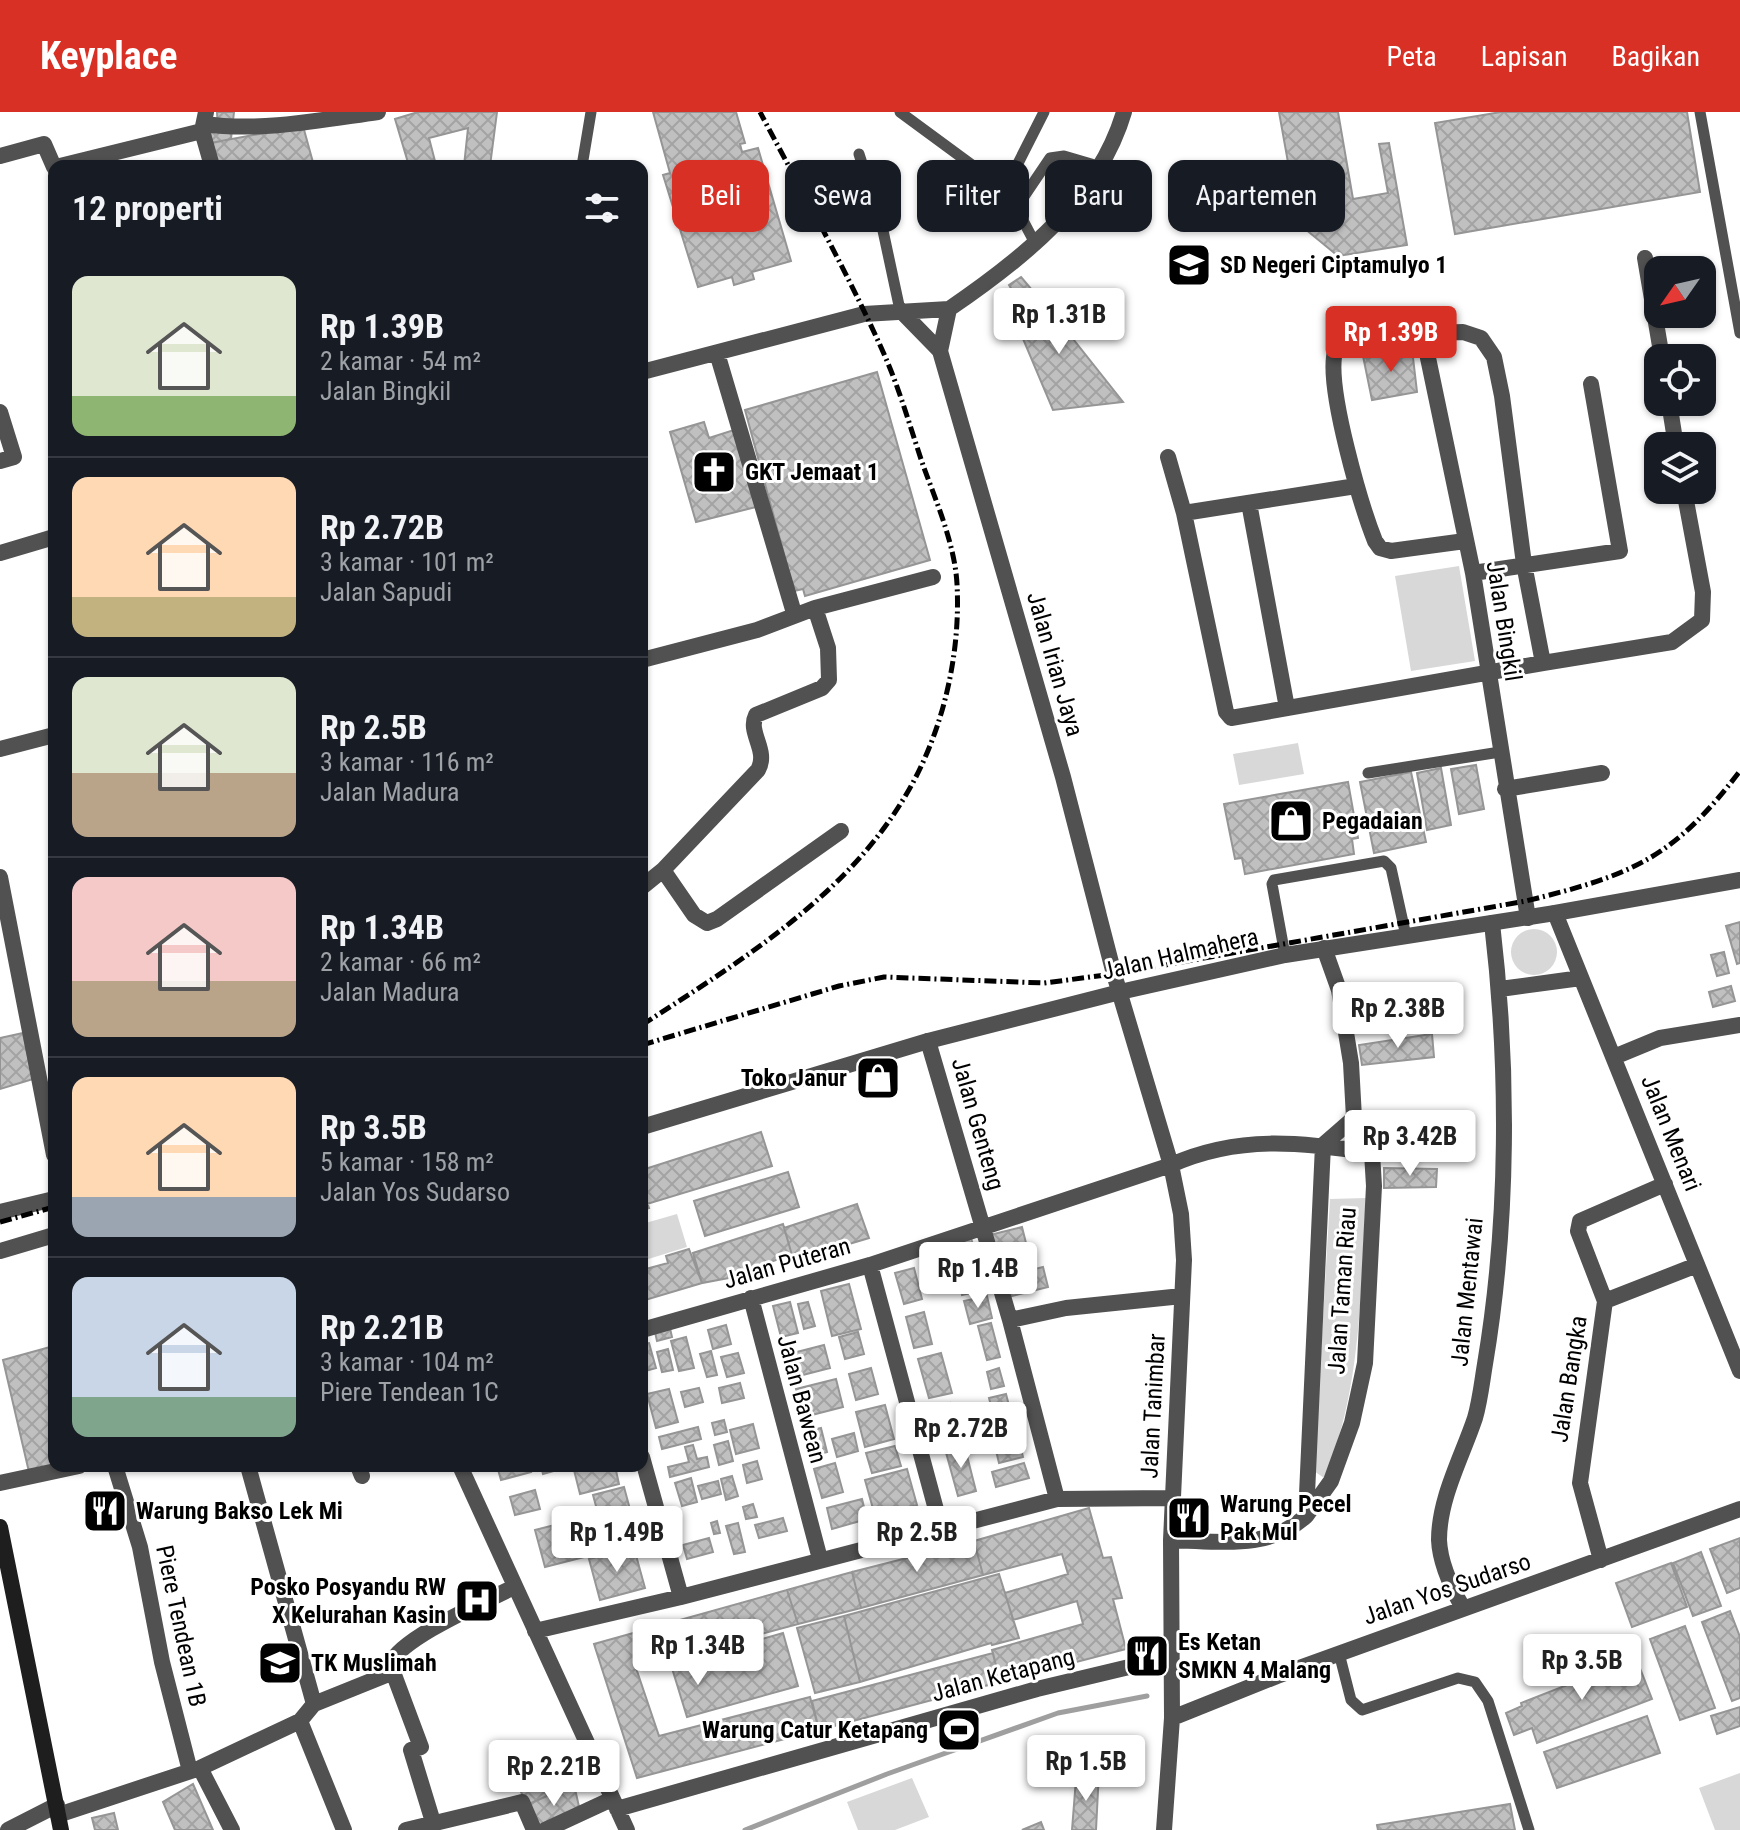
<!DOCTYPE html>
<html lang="id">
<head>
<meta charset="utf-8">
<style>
	body { margin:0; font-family:"Roboto Condensed",sans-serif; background:#242831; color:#f1f3f6; height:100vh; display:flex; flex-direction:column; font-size:30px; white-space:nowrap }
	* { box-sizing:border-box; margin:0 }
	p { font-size:26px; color:#9ea1a6 }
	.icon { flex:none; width:44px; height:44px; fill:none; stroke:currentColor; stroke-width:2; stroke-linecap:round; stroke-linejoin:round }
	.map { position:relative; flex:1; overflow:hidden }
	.side { position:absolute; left:48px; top:48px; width:600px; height:1312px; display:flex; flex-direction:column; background:#171b24; border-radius:16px; box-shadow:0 2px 6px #0004 }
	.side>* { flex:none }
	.banner { position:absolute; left:672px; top:48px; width:760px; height:72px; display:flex; gap:16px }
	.needle { width:52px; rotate:236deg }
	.controls { position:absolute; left:1644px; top:144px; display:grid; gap:16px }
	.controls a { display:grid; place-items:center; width:72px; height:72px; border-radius:16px; background:#171b24; box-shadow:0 2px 6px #0004; font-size:40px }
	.price { position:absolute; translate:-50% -68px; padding:0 18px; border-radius:8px; background:#fff; color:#222; font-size:26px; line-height:52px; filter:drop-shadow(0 2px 4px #0008) }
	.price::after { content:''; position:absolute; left:50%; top:48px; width:24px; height:18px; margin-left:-12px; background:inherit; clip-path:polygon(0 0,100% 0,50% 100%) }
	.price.selected { background:#d93025; color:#fff }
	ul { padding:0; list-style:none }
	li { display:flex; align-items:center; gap:24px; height:200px; padding:0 24px }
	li+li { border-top:2px solid #363941 }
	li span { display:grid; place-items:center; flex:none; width:224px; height:160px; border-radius:16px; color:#555 }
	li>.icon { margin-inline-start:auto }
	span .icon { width:96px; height:96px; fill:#fffc; stroke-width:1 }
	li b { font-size:34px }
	h2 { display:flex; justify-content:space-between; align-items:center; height:96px; padding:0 24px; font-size:34px }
	.pill { padding:0 28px; border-radius:16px; background:#171b24; box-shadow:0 2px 6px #0004; font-size:28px; line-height:72px }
	.pill.selected { background:#d93025; color:#fff }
	header { display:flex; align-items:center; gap:48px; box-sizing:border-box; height:112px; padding:0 40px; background:#d93025; color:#fff }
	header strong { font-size:38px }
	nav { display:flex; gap:44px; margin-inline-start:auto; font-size:28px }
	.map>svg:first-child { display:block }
	.green { fill:#d8d8d8 }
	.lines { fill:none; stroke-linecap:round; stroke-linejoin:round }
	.stream { stroke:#9f9f9f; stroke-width:5 }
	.building { fill:url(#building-cross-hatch); stroke:#959595; stroke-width:2 }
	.service { stroke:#515151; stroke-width:11 }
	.minor { stroke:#515151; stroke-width:16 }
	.tertiary { stroke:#515151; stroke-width:16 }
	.secondary { stroke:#1e1e1e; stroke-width:16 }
	.rail { stroke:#000; stroke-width:5; stroke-dasharray:12 4 2 4; stroke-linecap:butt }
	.labels { text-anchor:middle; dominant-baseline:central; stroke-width:6; stroke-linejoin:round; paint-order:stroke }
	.poi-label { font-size:24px; font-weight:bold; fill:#000; stroke:#fff; text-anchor:start }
	.street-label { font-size:24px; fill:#000; stroke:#fff }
</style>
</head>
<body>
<header>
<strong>Keyplace</strong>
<nav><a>Peta</a><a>Lapisan</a><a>Bagikan</a></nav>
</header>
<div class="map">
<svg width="1740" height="1718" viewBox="0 0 1740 1718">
	<defs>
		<pattern id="building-cross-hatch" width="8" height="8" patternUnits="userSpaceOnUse" patternTransform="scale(2)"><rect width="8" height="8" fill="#c0c0c0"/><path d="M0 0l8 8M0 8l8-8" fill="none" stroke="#a3a3a3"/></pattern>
	</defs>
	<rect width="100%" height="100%" fill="#fff"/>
	<path class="green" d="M1459,454L1475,549L1411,559L1395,464Z
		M1298,631L1304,662L1239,673L1233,642Z
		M1511 840a23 23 0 1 1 46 0a23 23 0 1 1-46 0Z
		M1366,1086C1360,1179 1362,1278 1324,1366L1314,1359L1330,1087Z
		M677,1102L687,1135L642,1149V1112Z
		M1740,1661V1718H1715L1699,1676Z
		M912,1666L929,1705L895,1718H858L847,1690Z"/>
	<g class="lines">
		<path class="stream" d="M745,1718L887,1662L1058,1601L1147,1584"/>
	</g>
	<path class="building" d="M217,0H234L231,27L212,31L210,20L218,19Z
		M418,0H497L490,54H464L468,16L429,26L436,53L409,54L395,7Z
		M653,0H736L745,31L740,32L742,40L758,36L791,149L752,160L754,167L734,173L732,165L698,175L663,63L670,61Z
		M1279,0H1338L1353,87L1388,81L1379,32L1389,31L1407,133L1338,144L1299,112Z
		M1501,0H1687L1700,80L1455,122L1435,11Z
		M303,14L314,54H217L210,31Z
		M1021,165L1069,222L1123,290L1053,298L1013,203L1023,196L1009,173Z
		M1412,237L1417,280L1372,288L1363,244Z
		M877,260L930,448L805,484L803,477L794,479L745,298Z
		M704,310L709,326L734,318L756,395L696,410L670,320Z
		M1476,653L1484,697L1459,702L1451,657Z
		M1441,656L1451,713L1427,718L1417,661Z
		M1411,660L1426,730L1374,741L1360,670Z
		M1348,670L1358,726L1352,727L1354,742L1245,762L1242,746L1235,747L1224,692Z
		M1740,810V851L1737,852L1726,814Z
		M1724,840L1729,861L1717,864L1711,843Z
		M1731,874L1735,889L1713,895L1709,880Z
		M23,921L33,967L0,977V926Z
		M1432,922L1434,945L1362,953L1359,933Z
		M761,1020L772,1054L647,1092L642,1058Z
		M1384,1056L1437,1057L1436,1075L1384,1076Z
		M788,1060L799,1095L705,1124L694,1089Z
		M642,1075L649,1096L642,1098Z
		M857,1092L869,1126L789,1150L788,1144L792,1143L784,1116Z
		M783,1112L792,1143L728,1163L729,1166L702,1171L693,1141Z
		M1022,1115L1028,1139L997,1147L990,1123Z
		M970,1122L978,1152L950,1159L943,1129Z
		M689,1137L702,1171L642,1189V1158L668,1151L666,1144Z
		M979,1155L984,1178L962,1183L957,1161Z
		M1043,1155L1048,1175L1012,1184L1007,1164Z
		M914,1156L922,1187L904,1192L895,1161Z
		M849,1172L861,1217L832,1224L821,1179Z
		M987,1184L992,1206L970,1212L964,1189Z
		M790,1190L798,1221L781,1225L773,1194Z
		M808,1190L815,1214L804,1217L798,1192Z
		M924,1200L932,1232L914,1236L906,1205Z
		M991,1211L1000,1245L987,1248L978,1214Z
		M669,1212L672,1225L657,1229L654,1216Z
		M726,1213L731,1232L713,1237L708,1218Z
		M858,1220L864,1242L845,1247L839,1225Z
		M686,1225L694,1256L679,1259L671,1229Z
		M649,1231L656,1256L642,1260V1232Z
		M824,1233L830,1256L795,1265L789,1242Z
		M50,1235L54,1252V1354L29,1360L3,1248Z
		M668,1237L673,1258L662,1260L657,1240Z
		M711,1239L717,1263L707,1265L700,1242Z
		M738,1241L744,1261L727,1265L721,1245Z
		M941,1241L952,1281L929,1286L918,1247Z
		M871,1256L878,1282L856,1288L849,1262Z
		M999,1256L1004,1274L991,1277L987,1260Z
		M836,1267L843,1295L804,1305L796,1277Z
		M740,1271L744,1286L722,1291L719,1276Z
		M699,1276L703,1290L685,1295L681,1280Z
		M669,1277L678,1310L656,1316L647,1282Z
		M1006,1282L1014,1313L997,1317L989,1286Z
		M950,1291L958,1322L940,1327L932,1295Z
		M885,1293L894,1327L865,1335L856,1300Z
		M724,1308L727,1320L715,1323L712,1311Z
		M753,1312L759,1336L736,1342L730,1318Z
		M698,1315L701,1327L662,1337L659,1325Z
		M821,1316L827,1340L812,1344L805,1320Z
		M1017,1320L1023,1345L999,1351L993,1326Z
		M854,1321L858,1339L837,1345L832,1327Z
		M728,1329L733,1349L719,1353L714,1333Z
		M964,1332L976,1379L958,1384L945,1337Z
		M693,1333L697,1347L707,1345L709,1355L670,1365L668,1355L689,1350L685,1335Z
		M895,1334L901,1354L872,1361L866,1341Z
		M757,1349L762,1367L747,1371L743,1353Z
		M835,1351L843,1380L822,1386L814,1357Z
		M1024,1351L1029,1366L996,1375L992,1360Z
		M497,1354H529L531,1360L501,1368Z
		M541,1354H563L564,1356L543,1362Z
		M573,1354H615L619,1372L580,1382Z
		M907,1357L917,1393L875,1404L865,1368Z
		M732,1364L738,1384L726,1388L721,1367Z
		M691,1366L697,1390L682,1394L675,1371Z
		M718,1369L721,1382L702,1387L698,1374Z
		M624,1375L631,1401L600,1409L593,1383Z
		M535,1378L540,1397L515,1403L510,1385Z
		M862,1387L867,1407L832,1417L827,1396Z
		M753,1392L757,1405L746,1407L743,1395Z
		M1089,1396L1103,1446L1111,1445L1122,1486L1113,1487L1126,1537L1000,1570L992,1538L1083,1512L1077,1489L1013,1508L1005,1481L1068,1462L1062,1442L983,1463L974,1429Z
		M582,1406L592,1443L545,1455L535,1418Z
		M783,1406L787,1419L759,1426L755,1413Z
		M717,1409L720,1421L714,1422L711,1411Z
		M738,1411L745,1440L734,1442L726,1414Z
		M628,1413L633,1432L617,1436L612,1417Z
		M709,1426L713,1440L687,1447L683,1433Z
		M1740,1426V1476L1727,1481L1710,1437Z
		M974,1429L983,1463L861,1496L852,1460Z
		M634,1436L645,1476L600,1488L589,1447Z
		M1701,1440L1721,1494L1693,1504L1673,1451Z
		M1671,1451L1687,1495L1632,1515L1616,1471Z
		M852,1460L861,1496L798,1512L787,1478Z
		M999,1462L1019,1526L992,1533L991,1531L860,1570L844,1504Z
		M787,1478L798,1512L636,1556L659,1624L810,1585L819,1618L637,1666L594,1532Z
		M1730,1499L1740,1525V1586L1732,1589L1702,1510Z
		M844,1504L860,1570L815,1581L797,1516Z
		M1685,1514L1715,1596L1680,1608L1650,1527Z
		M783,1521L798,1574L687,1605L671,1553Z
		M993,1541L1000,1570L819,1618L812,1589Z
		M1636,1546L1652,1587L1537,1631L1532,1616L1514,1623L1506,1601L1522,1594L1521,1591Z
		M1740,1595V1614L1717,1622L1711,1604Z
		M1647,1604L1660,1641L1557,1676L1544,1640Z
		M562,1648L573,1672L527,1693L516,1669Z
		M1099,1659L1096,1718H1072L1076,1667Z
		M193,1672L213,1718H175L163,1690Z
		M569,1674L571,1679L575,1677L580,1699L539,1718L527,1693Z
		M1510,1692L1515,1718H1378L1377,1713Z
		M114,1701L118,1718H95L92,1706Z
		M1041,1710L1044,1718H1022Z"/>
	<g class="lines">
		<path class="service" d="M900,0L1021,89
			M1700,0L1740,221
			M859,42L882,114L900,198
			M582,54L591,0
			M1005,77L1044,0
			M1036,133L1018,99L1021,89L1050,46L1064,44L1098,54
			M1368,661L1500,640
			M1285,843L1272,772L1274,768L1384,749L1391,756L1406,824
			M1339,1541L1351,1588L1362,1598L1458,1566L1475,1570L1488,1589L1529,1718"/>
		<path class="minor" d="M206,0L202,19L212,54
			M204,12C261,20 321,8 378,0
			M0,44L44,32L54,55
			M60,54L202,19
			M1645,146L1662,246
			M949,197C1021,148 1098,88 1124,0
			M900,198L940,239L1063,665L1114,862L1171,1053L1181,1102L1184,1148L1171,1428L1172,1606L1164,1718
			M1423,222L1473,461L1528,806
			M940,239L949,197
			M717,241L794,501
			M642,260L864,202L949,197
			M1669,290L1676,334
			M0,300L14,345L0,349
			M1168,345L1184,401
			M1356,374L1184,401L1226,600L1231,606L1543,551L1524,452L1502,284L1494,245L1481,226L1463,220L1347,224C1340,231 1335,235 1334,245C1329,283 1360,391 1375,429L1380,436L1391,439L1465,429
			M1249,391L1287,596
			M0,441L54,425
			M1473,461L1620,439L1591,272
			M815,496L933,465
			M642,548L757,518L815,496L828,536L829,568L822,576L756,603C747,621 769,638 758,658L663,758L642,775
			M1543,551L1672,530L1702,508L1703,480L1684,378
			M0,637L54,623
			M1505,677L1602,661
			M663,758L694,803L707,811L717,807L841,719
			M0,765L54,1043
			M1555,801L1740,1259
			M1324,836L1339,878L1351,951L1354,1006L1372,1041L1374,1074L1365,1251L1352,1311L1331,1369L1306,1404L1323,1033L1354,1006
			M1500,877L1581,866
			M928,929L1010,1208L1057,1387
			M1614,945L1660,926L1740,913
			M0,1100L54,1087
			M870,1153L941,1416
			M751,1186L820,1447
			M1605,1189L1578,1119L1580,1109L1665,1072
			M1010,1208L1066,1196L1182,1184
			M642,1218L870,1153L1171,1053C1238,1023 1301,1030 1372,1041
			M642,1345L681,1485
			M115,1354L140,1435L162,1550L190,1659
			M248,1354L314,1592
			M358,1354L362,1364
			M460,1354L627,1718
			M0,1371L79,1354
			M1171,1428C1220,1429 1267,1439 1306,1404
			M1601,1448L1580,1371L1605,1189L1697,1153
			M1463,1496C1451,1475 1440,1452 1439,1428C1439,1386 1462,1345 1475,1306C1480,1289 1482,1270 1485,1252C1509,1109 1509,955 1492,811
			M535,1519L681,1485L1057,1387L1173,1386
			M1172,1606L1277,1564L1740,1397
			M300,1609L344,1718
			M200,1656L232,1718
			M617,1697L1037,1577L1171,1545
			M58,1703L200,1656L300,1609L314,1592L391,1561
			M433,1710L411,1638L421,1635L390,1552C402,1525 485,1490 514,1475
			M406,1718L522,1690L534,1718
			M545,1718L612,1687"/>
		<path class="tertiary" d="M642,1015L928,929L1120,880L1285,843L1555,801L1740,768
			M0,1139L54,1123
			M8,1718L57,1693"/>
		<path class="secondary" d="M0,1415L61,1718"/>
		<path class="rail" d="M642,913C737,851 840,789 901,691C941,628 961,546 957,472C955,434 937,391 924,356C911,318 900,278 884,242C847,159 802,80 760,0
			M642,933L839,874L884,865L1044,871L1114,862L1526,789C1631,763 1672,748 1740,659
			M0,1110L54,1095"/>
	</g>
	<defs>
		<g id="school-square" transform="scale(2.3)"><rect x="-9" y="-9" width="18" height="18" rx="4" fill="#000" stroke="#fff"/><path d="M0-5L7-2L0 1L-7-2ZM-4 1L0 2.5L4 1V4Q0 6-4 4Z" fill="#fff"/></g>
		<g id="church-square" transform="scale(2.3)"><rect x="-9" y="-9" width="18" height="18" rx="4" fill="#000" stroke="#fff"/><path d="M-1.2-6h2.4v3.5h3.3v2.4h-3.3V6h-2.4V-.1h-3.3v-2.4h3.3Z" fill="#fff"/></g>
		<g id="shop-square" transform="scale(2.3)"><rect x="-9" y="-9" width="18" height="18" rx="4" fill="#000" stroke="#fff"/><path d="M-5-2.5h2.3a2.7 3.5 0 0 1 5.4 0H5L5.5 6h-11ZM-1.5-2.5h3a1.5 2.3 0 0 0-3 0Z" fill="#fff"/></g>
		<g id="restaurant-square" transform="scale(2.3)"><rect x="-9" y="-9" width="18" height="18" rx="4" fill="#000" stroke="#fff"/><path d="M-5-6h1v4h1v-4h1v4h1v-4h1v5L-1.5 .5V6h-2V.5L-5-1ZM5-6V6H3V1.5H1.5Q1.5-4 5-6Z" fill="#fff"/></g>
		<g id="hospital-square" transform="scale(2.3)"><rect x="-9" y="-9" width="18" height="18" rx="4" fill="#000" stroke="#fff"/><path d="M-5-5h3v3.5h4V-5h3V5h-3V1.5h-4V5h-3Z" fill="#fff"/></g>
		<g id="stadium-square" transform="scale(2.3)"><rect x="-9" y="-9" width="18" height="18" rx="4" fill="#000" stroke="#fff"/><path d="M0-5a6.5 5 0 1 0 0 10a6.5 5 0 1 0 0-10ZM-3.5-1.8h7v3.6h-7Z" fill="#fff"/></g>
	</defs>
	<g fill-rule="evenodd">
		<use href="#school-square" x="1189" y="153"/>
		<use href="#church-square" x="714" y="360"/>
		<use href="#shop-square" x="1291" y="709"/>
		<use href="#shop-square" x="878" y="966"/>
		<use href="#restaurant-square" x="105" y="1399"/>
		<use href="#restaurant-square" x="1189" y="1406"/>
		<use href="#hospital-square" x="477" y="1489"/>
		<use href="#restaurant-square" x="1147" y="1544"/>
		<use href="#school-square" x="280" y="1551"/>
		<use href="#stadium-square" x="959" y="1618"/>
	</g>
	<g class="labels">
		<g class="poi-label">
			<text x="1220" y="153">SD Negeri Ciptamulyo 1</text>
			<text x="745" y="360">GKT Jemaat 1</text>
			<text x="1322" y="709">Pegadaian</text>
			<text x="847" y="966" text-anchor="end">Toko Janur</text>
			<text x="1220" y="1392">Warung Pecel<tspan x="1220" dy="28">Pak Mul</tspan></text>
			<text x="136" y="1399">Warung Bakso Lek Mi</text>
			<text x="446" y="1475" text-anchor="end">Posko Posyandu RW<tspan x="446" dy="28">X Kelurahan Kasin</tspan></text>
			<text x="1178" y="1530">Es Ketan<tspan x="1178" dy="28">SMKN 4 Malang</tspan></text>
			<text x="311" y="1551">TK Muslimah</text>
			<text x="928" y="1618" text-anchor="end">Warung Catur Ketapang</text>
		</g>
		<g class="street-label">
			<text transform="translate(1504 509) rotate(81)">Jalan Bingkil</text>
			<text transform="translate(1055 552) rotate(74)">Jalan Irian Jaya</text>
			<text transform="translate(1180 842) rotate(-13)">Jalan Halmahera</text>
			<text transform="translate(978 1012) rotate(74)">Jalan Genteng</text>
			<text transform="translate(1671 1021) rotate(68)">Jalan Menari</text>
			<text transform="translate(787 1151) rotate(-16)">Jalan Puteran</text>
			<text transform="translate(1342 1179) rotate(-86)">Jalan Taman Riau</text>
			<text transform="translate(1467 1180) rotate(-84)">Jalan Mentawai</text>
			<text transform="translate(1569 1267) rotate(-81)">Jalan Bangka</text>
			<text transform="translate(802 1287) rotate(75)">Jalan Bawean</text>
			<text transform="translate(1153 1294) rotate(-87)">Jalan Tanimbar</text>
			<text transform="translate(1447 1477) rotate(-19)">Jalan Yos Sudarso</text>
			<text transform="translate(181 1514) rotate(78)">Piere Tendean 1B</text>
			<text transform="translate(1003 1563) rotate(-15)">Jalan Ketapang</text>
		</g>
	</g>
</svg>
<div class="controls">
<a><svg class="needle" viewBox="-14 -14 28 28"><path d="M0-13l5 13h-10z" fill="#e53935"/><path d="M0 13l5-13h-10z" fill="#9ea1a6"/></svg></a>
<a><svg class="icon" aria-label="locate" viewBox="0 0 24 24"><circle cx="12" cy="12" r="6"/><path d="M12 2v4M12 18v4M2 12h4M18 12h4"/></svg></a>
<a><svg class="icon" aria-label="layers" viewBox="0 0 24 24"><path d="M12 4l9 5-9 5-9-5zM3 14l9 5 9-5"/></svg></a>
</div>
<b class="price" style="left:1059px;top:244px">Rp 1.31B</b>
<b class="price selected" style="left:1391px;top:262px">Rp 1.39B</b>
<b class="price" style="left:1398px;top:938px">Rp 2.38B</b>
<b class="price" style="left:1410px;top:1066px">Rp 3.42B</b>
<b class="price" style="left:978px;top:1198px">Rp 1.4B</b>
<b class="price" style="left:961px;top:1358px">Rp 2.72B</b>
<b class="price" style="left:617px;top:1462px">Rp 1.49B</b>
<b class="price" style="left:917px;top:1462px">Rp 2.5B</b>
<b class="price" style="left:698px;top:1575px">Rp 1.34B</b>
<b class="price" style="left:1582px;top:1590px">Rp 3.5B</b>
<b class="price" style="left:1086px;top:1691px">Rp 1.5B</b>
<b class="price" style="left:554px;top:1696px">Rp 2.21B</b>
<div class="banner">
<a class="pill selected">Beli</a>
<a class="pill">Sewa</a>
<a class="pill">Filter</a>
<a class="pill">Baru</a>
<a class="pill">Apartemen</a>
</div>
<section class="side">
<h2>12 properti<svg class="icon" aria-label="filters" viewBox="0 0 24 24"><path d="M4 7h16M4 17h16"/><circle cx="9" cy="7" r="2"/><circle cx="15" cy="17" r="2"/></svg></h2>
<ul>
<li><span style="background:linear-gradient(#dfe7d0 75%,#8fb573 0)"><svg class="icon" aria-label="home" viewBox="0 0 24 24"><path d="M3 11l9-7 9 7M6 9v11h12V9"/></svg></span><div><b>Rp 1.39B</b><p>2 kamar · 54 m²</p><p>Jalan Bingkil</p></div></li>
<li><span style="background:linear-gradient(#ffd9b3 75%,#c2b280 0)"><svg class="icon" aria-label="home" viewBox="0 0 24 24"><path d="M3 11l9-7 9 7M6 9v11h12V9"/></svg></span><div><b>Rp 2.72B</b><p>3 kamar · 101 m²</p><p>Jalan Sapudi</p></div></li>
<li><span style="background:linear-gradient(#dfe7d0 60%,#b9a48a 0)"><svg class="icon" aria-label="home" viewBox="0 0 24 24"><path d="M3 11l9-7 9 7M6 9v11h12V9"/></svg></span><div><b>Rp 2.5B</b><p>3 kamar · 116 m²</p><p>Jalan Madura</p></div></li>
<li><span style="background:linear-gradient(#f6c9c9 65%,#b9a48a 0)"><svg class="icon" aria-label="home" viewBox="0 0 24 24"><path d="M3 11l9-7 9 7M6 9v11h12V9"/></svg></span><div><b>Rp 1.34B</b><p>2 kamar · 66 m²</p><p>Jalan Madura</p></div></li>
<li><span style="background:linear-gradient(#ffd9b3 75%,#9aa5b1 0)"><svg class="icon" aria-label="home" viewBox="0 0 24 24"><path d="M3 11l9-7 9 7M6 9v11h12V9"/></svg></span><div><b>Rp 3.5B</b><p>5 kamar · 158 m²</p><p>Jalan Yos Sudarso</p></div></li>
<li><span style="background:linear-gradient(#c9d6e8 75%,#7fa58c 0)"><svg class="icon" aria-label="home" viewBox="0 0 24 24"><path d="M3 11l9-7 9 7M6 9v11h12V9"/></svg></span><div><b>Rp 2.21B</b><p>3 kamar · 104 m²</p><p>Piere Tendean 1C</p></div></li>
</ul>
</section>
</div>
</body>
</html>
